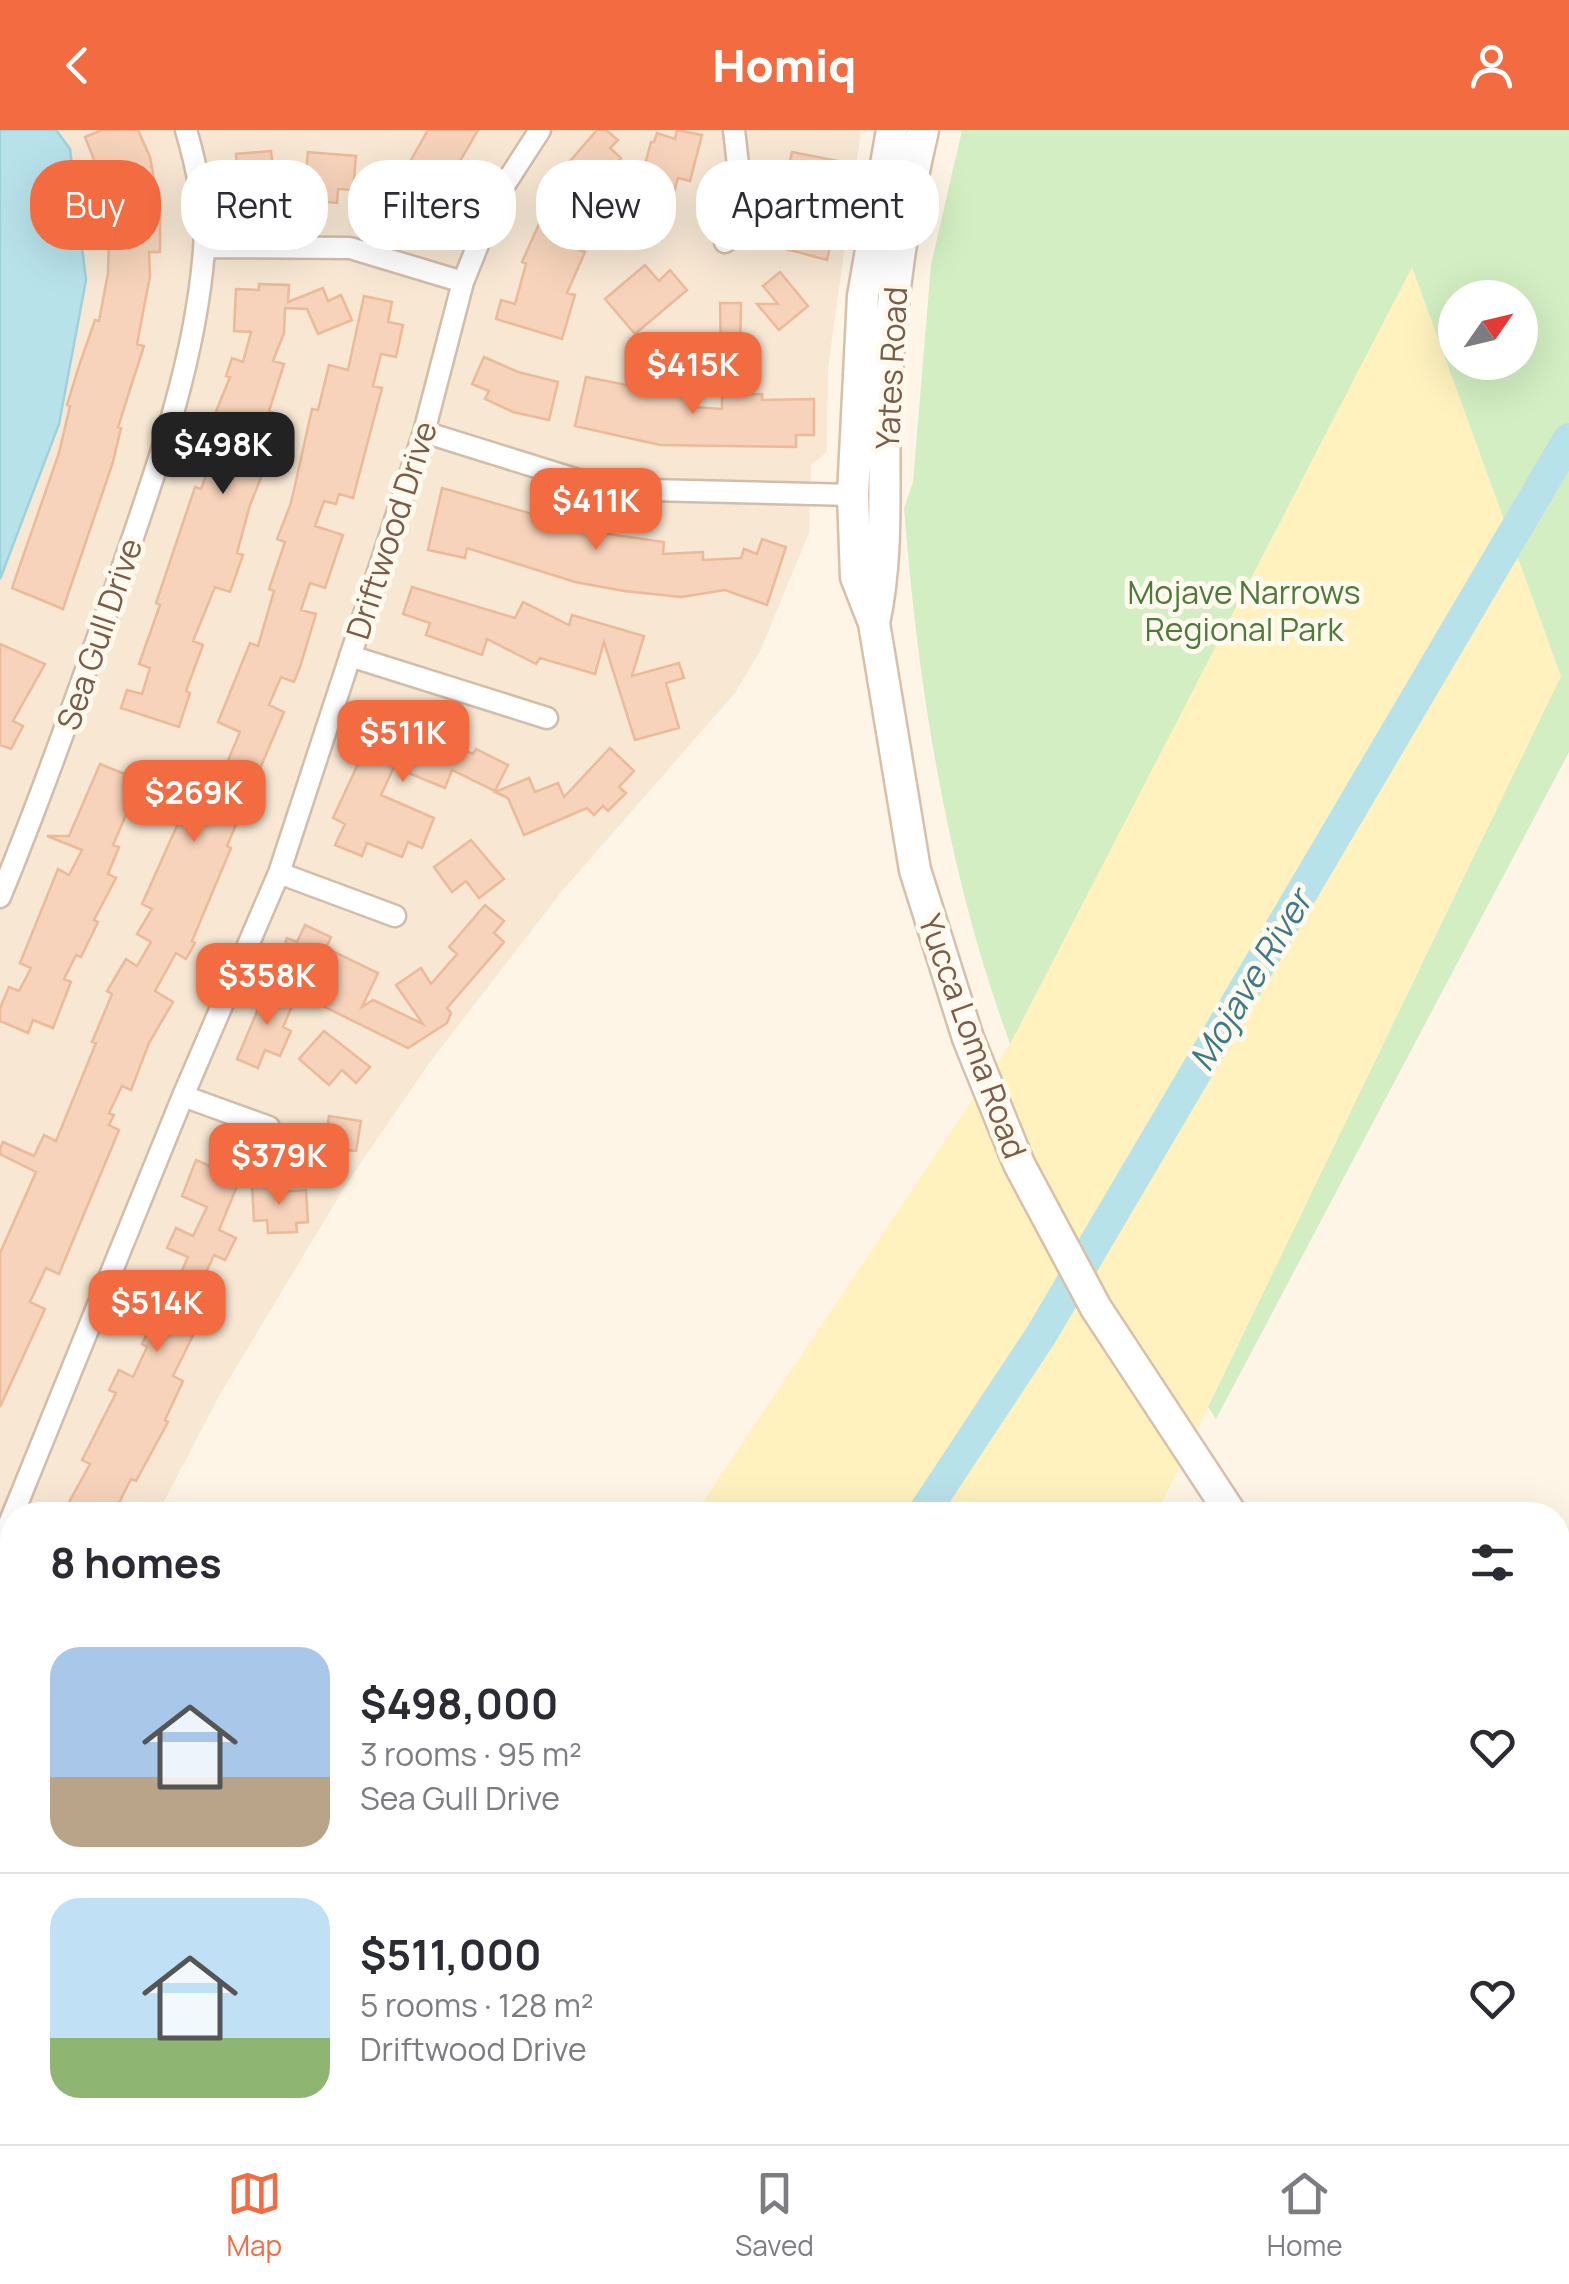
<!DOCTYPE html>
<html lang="en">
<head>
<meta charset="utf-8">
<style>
	body { margin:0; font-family:Manrope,sans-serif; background:#f2f2f3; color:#2b2b33; height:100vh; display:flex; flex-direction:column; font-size:38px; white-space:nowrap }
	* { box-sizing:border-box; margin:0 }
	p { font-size:32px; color:#7c7c81 }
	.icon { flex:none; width:55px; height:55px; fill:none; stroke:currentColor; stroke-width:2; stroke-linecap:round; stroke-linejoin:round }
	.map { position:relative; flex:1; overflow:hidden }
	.details { position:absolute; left:0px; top:1372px; width:1570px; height:642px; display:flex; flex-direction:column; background:#fff; border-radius:40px 40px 0 0; box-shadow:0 10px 40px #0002 }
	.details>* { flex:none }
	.banner { position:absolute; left:30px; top:30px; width:1000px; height:90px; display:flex; gap:20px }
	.needle { width:65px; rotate:56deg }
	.tools { position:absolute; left:1438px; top:150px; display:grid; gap:20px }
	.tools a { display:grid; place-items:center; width:100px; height:100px; border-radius:50%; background:#fff; box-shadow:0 10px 40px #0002; font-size:50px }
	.price { position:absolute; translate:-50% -85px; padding:0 22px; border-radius:20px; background:#f36b40; color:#fff; font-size:32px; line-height:65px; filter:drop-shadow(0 2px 5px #0008) }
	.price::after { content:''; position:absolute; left:50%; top:60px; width:30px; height:22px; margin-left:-15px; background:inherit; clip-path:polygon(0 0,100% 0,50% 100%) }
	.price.current { background:#222; color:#fff }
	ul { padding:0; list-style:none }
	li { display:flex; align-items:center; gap:30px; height:250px; padding:0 50px }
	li+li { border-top:2px solid #e1e1e2 }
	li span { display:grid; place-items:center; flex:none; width:280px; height:200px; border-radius:30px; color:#555 }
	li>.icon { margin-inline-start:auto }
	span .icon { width:120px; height:120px; fill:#fffc; stroke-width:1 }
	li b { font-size:42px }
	h2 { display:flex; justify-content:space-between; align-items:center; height:120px; padding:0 50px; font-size:42px }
	.tag { padding:0 35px; border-radius:40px; background:#fff; box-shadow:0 10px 40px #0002; font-size:35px; line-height:90px }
	.tag.current { background:#f36b40; color:#fff }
	header { display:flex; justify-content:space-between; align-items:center; height:130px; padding:0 50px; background:#f36b40; color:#fff; font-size:45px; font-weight:800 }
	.tab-bar { display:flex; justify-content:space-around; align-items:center; height:140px; border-top:2px solid #e1e1e2; background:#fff; font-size:28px; color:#7c7c81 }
	.tab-bar a { display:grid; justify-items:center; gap:5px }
	.tab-bar .current { color:#f36b40 }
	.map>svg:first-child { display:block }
	.residential { fill:#f7e7d3 }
	.green { fill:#d3eec2; fill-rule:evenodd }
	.sand { fill:#fff2bf }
	.water { fill:#b8e2ea; stroke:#9dd2dd; stroke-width:2.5 }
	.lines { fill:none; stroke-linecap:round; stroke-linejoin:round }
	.river { stroke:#b8e2ea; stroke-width:32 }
	.building { fill:#f6d3ba; stroke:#ebba99; stroke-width:2.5 }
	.street-casing { stroke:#d2bdaa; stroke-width:25 }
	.secondary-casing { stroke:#d8bfa9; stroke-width:35 }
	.street { stroke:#fff; stroke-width:20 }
	.secondary { stroke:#fff; stroke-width:30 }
	.labels { text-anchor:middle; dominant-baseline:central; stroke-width:10; stroke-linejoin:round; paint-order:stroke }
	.street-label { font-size:32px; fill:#7b5b47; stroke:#fff9ee }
	.park-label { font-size:32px; fill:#4d7b3c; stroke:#fff9ee }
	.water-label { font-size:35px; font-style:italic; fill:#3b7b88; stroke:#fff9ee }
</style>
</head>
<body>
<header><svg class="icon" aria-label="back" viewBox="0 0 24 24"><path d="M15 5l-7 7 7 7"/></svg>Homiq<svg class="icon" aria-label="person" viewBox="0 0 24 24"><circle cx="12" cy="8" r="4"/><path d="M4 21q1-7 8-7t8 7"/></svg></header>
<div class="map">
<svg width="1569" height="2014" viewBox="0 0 1569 2014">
	<rect width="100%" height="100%" fill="#fef5e6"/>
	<path class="residential" d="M56,0H861L828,238L827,322L811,335L809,403L761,519L735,563L562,761L430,932L347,1053L220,1264L157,1385H12V1720L0,1750V449L59,294L70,19Z
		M1569,1598V1788L1558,1770V1609Z
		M1558,1968L1569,1985V2014H1124L1128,2002H1558Z"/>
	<path class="green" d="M962,0H1569V622L1216,1289C1169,1219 1128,1148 1088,1074C1059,1022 1029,968 1009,911C947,741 918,558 904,378L913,352L931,135ZM1455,168H1520V232H1455Z"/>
	<path class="sand" d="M1412,137L1561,546L1156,1385H694L1010,914Z
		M274,2003V2002L857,2003L852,2014H264Z"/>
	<path class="water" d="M0,0H56L70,19L86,150L59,294L0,449Z"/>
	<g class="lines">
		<path class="river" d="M922,1385L1041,1205L1569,309
			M509,2014L516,2002"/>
	</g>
	<path class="building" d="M102,0H138L150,27L160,82V122H149L150,146L137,214L144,216L118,297L121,298L113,332L63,479L12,458L59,323L70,276L67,275L79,236L95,190L99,191L108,143L109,99L99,51L102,50L85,7Z
		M428,0H478L445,57L420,42L412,75L437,81L431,103L369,86L380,46L399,51Z
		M597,0H606L618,10L610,18L621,28L589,66L609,75L598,99L590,95L579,120L585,122L567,163L575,165L562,209L496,189L501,170L515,174L526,134L522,132L564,38Z
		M677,0L702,5L690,51L678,48L661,110L627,101L651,12H654L657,3L675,9Z
		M271,21L274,45L306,42L308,22L356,26L353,60L338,59L337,73L304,70V65L240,71L236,24Z
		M792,22L848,33L827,130L786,119L791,101L779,98L788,64L783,63Z
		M645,135L659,151L670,140L687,160L635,204L605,169Z
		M780,142L808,176L779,200L757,174H778L763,156Z
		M259,154L289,155L288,172L323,158L328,171L341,165L352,190L318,204L307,179L285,178L284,203L273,231L284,234L269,281L276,284L274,290L283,294L250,375L237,423L243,425L230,462L215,457L193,511L203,515L186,561L190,563L179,597L121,578L127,560L142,564L150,538L139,534L160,475L156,473L195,357L201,359L225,295L213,289L230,247L226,246L232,228L243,232L251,202L234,201L236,159L259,160Z
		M364,166L392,172L388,192L403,195L396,227L381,224L373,256L382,258L353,368L339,364L336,374L324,371L315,396L343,405L325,458L310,453L301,480L316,484L300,537L294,552L281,547L269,575L284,582L227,716L231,718L192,811L195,813L186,829L176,823L155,861L173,872L149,913L131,960L122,956L109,983L114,985L109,995L119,1000L59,1144L46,1138L30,1172L45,1179L0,1277V1123L36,1042L0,1024V1019L3,1012L34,1026L44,1005L56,1011L96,913L92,912L112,864L107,861L126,829L137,836L151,812L137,804L152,779L142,774L197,651L216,659L240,602L218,592L250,513L258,516L274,461L269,459L285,412L277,409L291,373L312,279L318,280L329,235L348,240Z
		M720,173H741L740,223L721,222Z
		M484,227L518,242L558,252L549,290L513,282L485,269L489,261L472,254Z
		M586,247L677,265L695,264L694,277L722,279V265L762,264V270L814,269V305H796V317L660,315L575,296Z
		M442,358L595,402L664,412L663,424L703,422V430L741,428L744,419L757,424L762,409L786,417L767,475L725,460L681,467L624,461L575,452L467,418L465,428L428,420Z
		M412,457L515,488L523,472L569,495L572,485L644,506L632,546L679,533L684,548L666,553L679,598L635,610L604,512L595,544L540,528L536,534L487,509L482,525L426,505L430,493L403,484Z
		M0,514L45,534L13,591L23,596L11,619L0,615Z
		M382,582L424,601L426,596L442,603L440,611L473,624L476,619L508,635L495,661L452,640L445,658L394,637L381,665L434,688L422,718L408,712L402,727L367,713L362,726L335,715L345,694L333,688Z
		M610,618L634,641L619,657L626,663L608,681L603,676L594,685L587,678L524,705L508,668L495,662L529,648L535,662L558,653L564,667Z
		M100,634L154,656L140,691L126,685L113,715L119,717L108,744L116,748L94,790L98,792L81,827L76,825L64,849L71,852L53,898L33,890L28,903L0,891V878L9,857L19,861L31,838L20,833L58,739L69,745L82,720L47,706H69Z
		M471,710L504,749L479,768L466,751L452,762L434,737Z
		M485,775L504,791L494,803L504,812L447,878L451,883L447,893L408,918L270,850L287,808L297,812L305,795L331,807L326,818L378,843L362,877L373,870L423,894L396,855L421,838L431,854L457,824L449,817Z
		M269,853L293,874L283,897L291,901L280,926L265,920L258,938L237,929Z
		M324,901L370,937L356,953L342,940L329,955L299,929Z
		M329,986L361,991L356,1021L345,1020L341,1046L320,1043Z
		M196,1030L240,1049L219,1100L236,1108L225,1130L214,1125L197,1162L211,1169L173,1246L183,1251L165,1290L168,1292L136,1351L131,1349L113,1385H62L90,1334L82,1330L116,1263L109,1260L119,1240L133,1247L147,1217L142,1214L149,1200L137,1193L160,1149L175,1156L188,1127L167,1118L176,1098L193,1106L207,1077L182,1066Z
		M279,1054L280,1062L306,1060L308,1092L296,1093L297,1102L268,1103L267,1090L254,1091L252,1055Z"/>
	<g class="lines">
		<g class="street-casing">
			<path id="street" d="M725,112L740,52L734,0
				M204,117L350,118L463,152
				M424,302L607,359L853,365
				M350,526L547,588
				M279,743L395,786
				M0,767C42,665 78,562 115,459C153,349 195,237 204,120C207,81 197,38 186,0
				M183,966L269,997
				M0,1416L183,966L279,743L424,302L463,152L498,65L540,0
				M1400,2002L1407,2014
				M1172,2014L1182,2002"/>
		</g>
		<g class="secondary-casing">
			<path id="secondary" d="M892,0L863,166L853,365L856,447L874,493L915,740L968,908L1019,1034L1096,1178L1232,1385
				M874,493C891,414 881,337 886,257C891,170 903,85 923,0
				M1558,1860L1569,1876"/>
		</g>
		<use href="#street" class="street"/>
		<use href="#secondary" class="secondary"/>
	</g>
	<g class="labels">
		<g class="street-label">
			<text transform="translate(891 238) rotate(-87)">Yates Road</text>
			<text transform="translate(391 400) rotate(-72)">Driftwood Drive</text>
			<text transform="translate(99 504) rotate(-71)">Sea Gull Drive</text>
			<text transform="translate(973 906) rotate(70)">Yucca Loma Road</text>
		</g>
		<g class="park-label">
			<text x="1244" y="462">Mojave Narrows<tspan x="1244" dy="37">Regional Park</tspan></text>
		</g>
		<g class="water-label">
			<text transform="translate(1250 850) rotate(-59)">Mojave River</text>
		</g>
	</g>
</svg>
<div class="tools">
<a><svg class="needle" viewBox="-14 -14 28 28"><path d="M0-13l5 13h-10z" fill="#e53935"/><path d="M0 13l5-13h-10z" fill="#7c7c81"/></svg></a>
</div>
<b class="price" style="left:693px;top:287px">$415K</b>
<b class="price current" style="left:223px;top:367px">$498K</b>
<b class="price" style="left:596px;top:423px">$411K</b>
<b class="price" style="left:403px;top:655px">$511K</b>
<b class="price" style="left:194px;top:715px">$269K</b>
<b class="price" style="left:267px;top:898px">$358K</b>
<b class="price" style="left:279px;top:1078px">$379K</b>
<b class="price" style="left:157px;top:1225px">$514K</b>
<div class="banner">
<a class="tag current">Buy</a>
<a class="tag">Rent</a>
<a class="tag">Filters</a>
<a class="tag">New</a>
<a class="tag">Apartment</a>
</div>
<section class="details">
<h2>8 homes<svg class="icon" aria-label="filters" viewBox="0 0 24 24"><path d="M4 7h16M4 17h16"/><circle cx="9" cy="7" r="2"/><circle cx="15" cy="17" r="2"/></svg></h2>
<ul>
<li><span style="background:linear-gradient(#a9c7e8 65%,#b9a48a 0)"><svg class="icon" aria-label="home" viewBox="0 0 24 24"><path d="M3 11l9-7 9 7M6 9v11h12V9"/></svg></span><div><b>$498,000</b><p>3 rooms · 95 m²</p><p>Sea Gull Drive</p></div><svg class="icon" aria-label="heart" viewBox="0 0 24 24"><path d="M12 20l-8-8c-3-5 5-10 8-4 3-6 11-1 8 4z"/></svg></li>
<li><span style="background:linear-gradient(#bfe0f5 70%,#8fb573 0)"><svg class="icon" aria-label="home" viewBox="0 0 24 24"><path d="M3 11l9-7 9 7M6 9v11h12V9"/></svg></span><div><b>$511,000</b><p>5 rooms · 128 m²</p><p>Driftwood Drive</p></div><svg class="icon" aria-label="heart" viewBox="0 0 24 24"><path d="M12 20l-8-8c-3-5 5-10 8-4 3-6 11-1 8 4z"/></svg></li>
</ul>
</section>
</div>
<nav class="tab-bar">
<a class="current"><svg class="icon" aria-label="map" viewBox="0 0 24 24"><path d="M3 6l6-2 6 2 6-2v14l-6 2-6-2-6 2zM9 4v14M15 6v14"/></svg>Map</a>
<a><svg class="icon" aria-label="saved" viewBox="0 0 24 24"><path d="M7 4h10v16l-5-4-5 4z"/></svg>Saved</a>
<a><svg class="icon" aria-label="home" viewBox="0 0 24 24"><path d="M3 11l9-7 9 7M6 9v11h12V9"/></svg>Home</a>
</nav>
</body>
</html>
